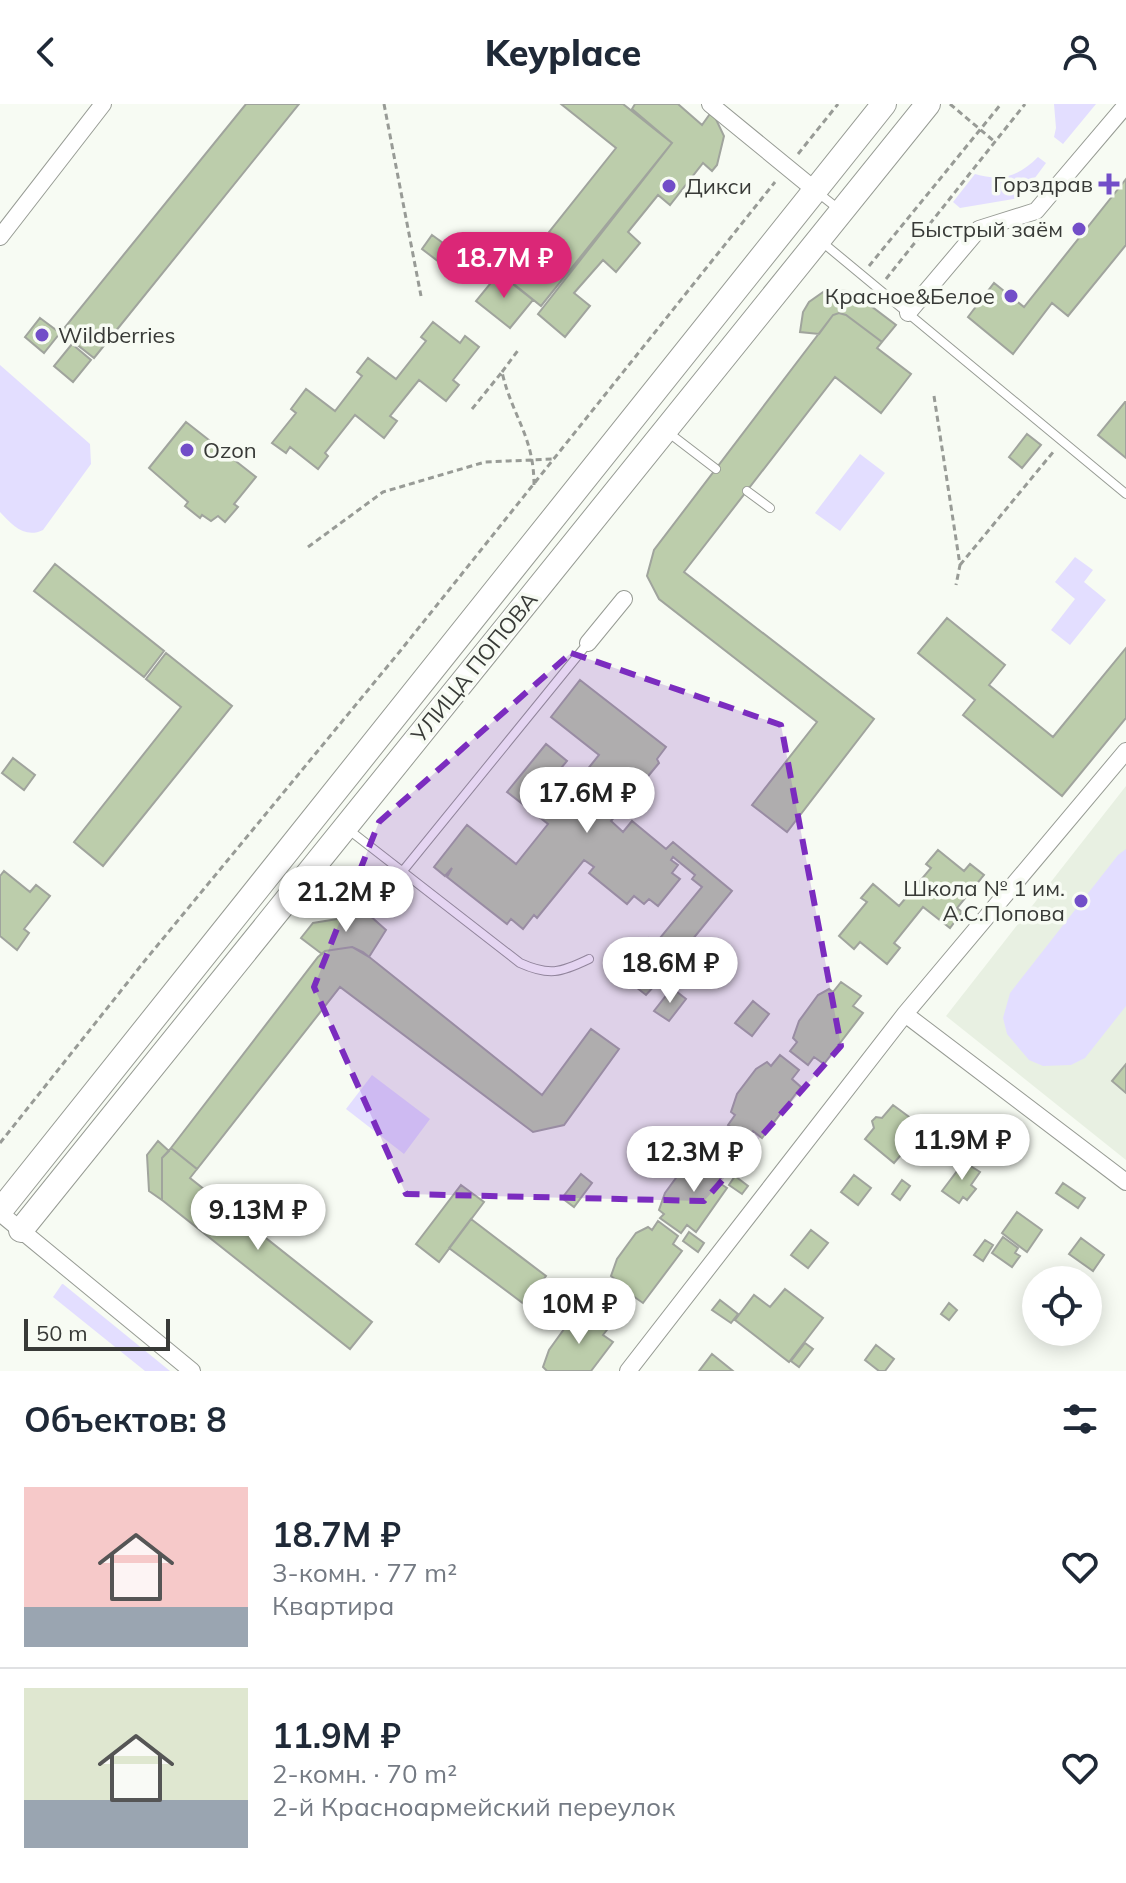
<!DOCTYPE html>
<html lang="ru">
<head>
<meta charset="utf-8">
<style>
	body { margin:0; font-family:Mulish,sans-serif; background:#f6f6f7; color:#1f2937; height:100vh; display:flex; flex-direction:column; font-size:30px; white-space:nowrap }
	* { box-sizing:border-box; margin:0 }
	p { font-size:26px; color:#747a83 }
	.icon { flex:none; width:44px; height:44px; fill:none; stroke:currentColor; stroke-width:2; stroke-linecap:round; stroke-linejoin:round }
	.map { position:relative; height:1267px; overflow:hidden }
	.sheet { display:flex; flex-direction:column; background:#fff; flex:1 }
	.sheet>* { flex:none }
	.buttons { position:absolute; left:1022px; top:1162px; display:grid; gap:16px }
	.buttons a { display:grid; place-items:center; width:80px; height:80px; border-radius:50%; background:#fff; box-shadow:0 4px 20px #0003; font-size:40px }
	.scale { position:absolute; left:24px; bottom:20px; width:146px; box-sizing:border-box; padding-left:8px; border:4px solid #383a37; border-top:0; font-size:22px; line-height:28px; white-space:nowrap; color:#383a37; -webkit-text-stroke:6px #f7fbf3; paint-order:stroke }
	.price { position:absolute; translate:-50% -68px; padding:0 18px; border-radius:28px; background:#fff; color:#222; font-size:26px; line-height:52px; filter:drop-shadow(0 2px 4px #0008) }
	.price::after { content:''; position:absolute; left:50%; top:48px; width:24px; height:18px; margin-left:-12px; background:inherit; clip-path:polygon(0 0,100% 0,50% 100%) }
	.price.current { background:#db2777; color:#fff }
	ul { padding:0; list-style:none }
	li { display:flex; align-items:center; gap:24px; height:200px; padding:0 24px }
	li+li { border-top:2px solid #e0e1e3 }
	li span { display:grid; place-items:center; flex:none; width:224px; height:160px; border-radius:0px; color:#555 }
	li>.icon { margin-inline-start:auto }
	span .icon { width:96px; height:96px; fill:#fffc; stroke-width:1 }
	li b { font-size:34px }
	h2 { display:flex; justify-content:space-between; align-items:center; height:96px; padding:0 24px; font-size:34px }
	header { display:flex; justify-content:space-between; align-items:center; height:104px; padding:0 24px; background:#fff; font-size:36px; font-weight:800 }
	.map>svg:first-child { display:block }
	.built { fill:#e8f0e2 }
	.green { fill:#e3deff }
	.building { fill:#bccdab; stroke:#a0a49d; stroke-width:2 }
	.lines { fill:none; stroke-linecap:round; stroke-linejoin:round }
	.lane-casing { stroke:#979b94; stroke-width:10 }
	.street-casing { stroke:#979b94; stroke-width:18 }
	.secondary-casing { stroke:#979b94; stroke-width:26 }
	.path { stroke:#989b96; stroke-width:3; stroke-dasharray:6 4; stroke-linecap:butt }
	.lane { stroke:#fff; stroke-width:8 }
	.street { stroke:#fff; stroke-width:16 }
	.secondary { stroke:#fff; stroke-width:24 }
	.marked { fill:#7b2cbf; fill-opacity:0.2; stroke:#7b2cbf; stroke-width:6; stroke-dasharray:16 10; stroke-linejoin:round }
	.poi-dot { fill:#724ec8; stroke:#f7fbf3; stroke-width:3 }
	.labels { text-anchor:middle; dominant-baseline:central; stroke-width:7; stroke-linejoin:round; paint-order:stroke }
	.poi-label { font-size:22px; fill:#383a37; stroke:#f7fbf3; text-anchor:end }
	.street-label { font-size:22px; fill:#383a37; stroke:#f7fbf3 }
</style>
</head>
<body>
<header><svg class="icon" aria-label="back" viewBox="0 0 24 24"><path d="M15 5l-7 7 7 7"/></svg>Keyplace<svg class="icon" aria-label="person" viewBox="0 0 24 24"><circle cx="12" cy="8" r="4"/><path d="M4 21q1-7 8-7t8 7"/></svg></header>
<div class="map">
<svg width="1126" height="1267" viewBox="0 0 1126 1267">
	<rect width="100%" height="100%" fill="#f7fbf3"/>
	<path class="built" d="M1126,682V1056L946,912Z"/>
	<path class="green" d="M1054,0H1096L1063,40L1054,33L1056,24Z
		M1038,53L1046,59L1020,94L960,104L953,98L975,70C1002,78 1019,72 1038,53Z
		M0,261L90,340L91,360L43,426C25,435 12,421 0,408Z
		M860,350L885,369L840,427L815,409Z
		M1075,453L1093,466L1084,478L1106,496L1070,541L1051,526L1075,495L1055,478Z
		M1126,745V902L1085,954L1071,961L1043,962L1029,956L1007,930L1003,914L1010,889L1118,751Z
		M372,971L430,1015L404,1050L346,1005Z
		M62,1180H63L170,1267H145L53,1193Z"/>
	<path class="building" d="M246,0H299L94,254L61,228Z
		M561,0H623L672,39L541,202L510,177L616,44Z
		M635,0H678L702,21L712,7L724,32L717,61L712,67L703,59L670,101L658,91L628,128L640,139L616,168L603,156L574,189L590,202L565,233L538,210L672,39L632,5Z
		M1126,75V141L1068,212L1052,199L1013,250L968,213L994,179L1024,203Z
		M432,131L454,147L443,161L422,145Z
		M499,169L533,196L510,224L476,197Z
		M826,186L847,187L855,190L896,221L882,238L846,211L839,209L833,211L819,230L800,228L803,208L809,198Z
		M839,209L846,211L882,238L877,244L911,270L881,309L835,273L684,468L874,615L787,728L752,701L817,618L659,495L647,472L654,446L833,211Z
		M40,214L60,229L44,249L25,233Z
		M433,218L460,239L465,232L479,243L453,276L459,281L446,297L419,276L390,312L397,317L384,334L355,311L325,349L328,352L318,365L290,343L286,349L272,339L296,309L291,305L306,285L335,307L362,272L357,268L368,254L396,275L426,237L421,233Z
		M72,240L91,256L73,278L54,262Z
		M1125,298H1126V354L1098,331Z
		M186,318L256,373L234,400L238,403L225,418L218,412L211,417L202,411L200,414L185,402L188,398L149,364Z
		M1027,330L1041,341L1022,364L1009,353Z
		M55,460L164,547L144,573L34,487Z
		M947,514L1005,561L989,581L1053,633L1126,544V614L1062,692L963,611L975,596L918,549Z
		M166,549L232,602L103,762L74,738L181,603L146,575Z
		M580,576L666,643L657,655L659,659L611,717L623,728L632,717L666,745L673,738L732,787L657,879L630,858L649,834L656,839L702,783L692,775L695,771L673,753L671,756L678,761L672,769L680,775L658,802L649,795L644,800L634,792L627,800L589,769L594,763L584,756L537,814L534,811L523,825L511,815L507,820L447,773L452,764L445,772L434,763L467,721L516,760L548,720L507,688L546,640L567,657L561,664L578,677L599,651L551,613Z
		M13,654L35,671L24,686L2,669Z
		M938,746L964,767L970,760L984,771L957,804L962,808L950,824L923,803L894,839L900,844L887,860L860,838L854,845L839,832L867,798L861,794L873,780L899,802L931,764L926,760Z
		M4,767L30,788L36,781L50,792L24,825L29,829L17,846L0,832V772Z
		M368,810L386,826L369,853L352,843L325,847L322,850L301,834L313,819Z
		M352,843L363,848L542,991L591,925L619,945L564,1021L533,1028L340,883L197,1065L171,1044L318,853L325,847Z
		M640,868L655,881L646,891L631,879Z
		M841,878L861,892L853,902L863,909L824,960L814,953L808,961L790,947L797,938L793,934L799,917L818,891L829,885L833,888Z
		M672,884L686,895L669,917L654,907Z
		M753,897L769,910L752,932L735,919Z
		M780,951L799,966L792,975L801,983L762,1034L753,1027L746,1035L728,1021L735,1011L731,1008L737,990L756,965L767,958L771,962Z
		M1126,960V989L1112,977Z
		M893,1001L924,1024L894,1059L865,1035L874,1024L872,1017L876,1013L882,1014Z
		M158,1037L169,1047L162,1054V1096L149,1087L147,1051Z
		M171,1044L197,1065L190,1074L372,1218L350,1245L162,1096V1054Z
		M708,1049L728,1064L718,1078L727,1084L696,1128L687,1121L681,1129L660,1114L664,1110L659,1106L665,1089L684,1063L695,1057L700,1060Z
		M961,1054L968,1056L969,1061L980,1068L971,1081L976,1085L967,1096L963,1093L959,1099L942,1087L960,1063Z
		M581,1070L592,1079L574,1103L562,1094Z
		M854,1071L871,1084L858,1101L841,1088Z
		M735,1072L748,1082L742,1090L729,1081Z
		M902,1076L910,1082L900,1096L892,1090Z
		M1063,1079L1085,1094L1078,1104L1056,1089Z
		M461,1081L484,1098L439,1158L416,1140Z
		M1017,1108L1042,1126L1027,1148L1002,1129Z
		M471,1115L546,1172L524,1200L449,1144Z
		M658,1117L678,1132L673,1140L682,1147L643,1199L633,1192L627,1200L608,1186L616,1176L611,1172L617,1155L636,1129L648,1123L652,1126Z
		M811,1126L828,1139L808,1164L791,1151Z
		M689,1128L704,1139L698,1148L683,1137Z
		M1003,1133L1018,1144L1015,1149L1020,1152L1012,1163L992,1149Z
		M1081,1134L1104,1151L1093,1167L1069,1150Z
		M985,1136L993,1141L983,1157L974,1151Z
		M785,1185L823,1214L789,1258L735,1216L754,1191L770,1203Z
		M720,1196L738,1210L731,1219L712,1206Z
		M949,1199L957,1206L949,1216L941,1210Z
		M591,1208L610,1222L603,1231L613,1238L591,1267H547L543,1263L549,1246L567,1221L579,1215L583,1218Z
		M805,1239L813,1245L799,1263L791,1257Z
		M876,1241L894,1255L885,1267H879L865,1256Z
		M712,1250L733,1267H699Z"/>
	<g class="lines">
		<g class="lane-casing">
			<path id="lane" d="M817,88L841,107
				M822,138L1126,390
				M669,329L716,365
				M747,387L770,404
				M349,726L520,859C549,872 560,869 589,855
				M402,768L588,539"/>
		</g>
		<g class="street-casing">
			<path id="street" d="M710,0L815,86
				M0,133L103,0
				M908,209L979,125L1036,107L1126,1
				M588,539L624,495
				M905,910L1126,1078
				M0,1109L192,1267
				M628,1267L905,910L1126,647"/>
		</g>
		<g class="secondary-casing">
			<path id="secondary" d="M0,1107L884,0
				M21,1126L928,0"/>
		</g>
		<path class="path" d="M384,0L421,192
			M950,0L995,38
			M798,50L838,0
			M869,162L1001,0
			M886,175L1025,0
			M502,268L519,245
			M934,292L960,461L956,481
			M472,305L502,268C512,312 534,332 534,381
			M308,443L383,388L485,358L554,355
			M960,461L1054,347
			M0,1039L147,854L401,546L775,78"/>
		<use href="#lane" class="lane"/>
		<use href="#street" class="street"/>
		<use href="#secondary" class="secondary"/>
	</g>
	<path class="marked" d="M571,549L781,621L841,942L704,1097L406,1090L314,883L379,718Z"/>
	<g class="poi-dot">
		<path d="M1105 68h8v8h8v8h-8v8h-8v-8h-8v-8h8z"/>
		<circle cx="669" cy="82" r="8"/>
		<circle cx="1079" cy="125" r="8"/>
		<circle cx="1011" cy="192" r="8"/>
		<circle cx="42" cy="231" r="8"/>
		<circle cx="187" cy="346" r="8"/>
		<circle cx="1081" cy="797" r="8"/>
	</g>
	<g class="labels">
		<g class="poi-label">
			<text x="1093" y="80">Горздрав</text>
			<text x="685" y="82" text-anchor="start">Дикси</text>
			<text x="1063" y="125">Быстрый заём</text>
			<text x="995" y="192">Красное&amp;Белое</text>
			<text x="58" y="231" text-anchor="start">Wildberries</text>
			<text x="203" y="346" text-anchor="start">Ozon</text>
			<text x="1065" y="784">Школа № 1 им.<tspan x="1065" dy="25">А.С.Попова</tspan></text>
		</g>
		<g class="street-label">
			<text transform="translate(474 563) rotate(-51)">УЛИЦА ПОПОВА</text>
		</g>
	</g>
</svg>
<div class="buttons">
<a><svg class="icon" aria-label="locate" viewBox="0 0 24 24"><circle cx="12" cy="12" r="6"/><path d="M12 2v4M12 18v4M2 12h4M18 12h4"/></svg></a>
</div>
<div class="scale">50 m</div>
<b class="price current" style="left:504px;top:196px">18.7M ₽</b>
<b class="price" style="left:587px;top:731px">17.6M ₽</b>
<b class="price" style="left:346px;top:830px">21.2M ₽</b>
<b class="price" style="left:670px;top:901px">18.6M ₽</b>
<b class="price" style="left:962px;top:1078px">11.9M ₽</b>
<b class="price" style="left:694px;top:1090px">12.3M ₽</b>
<b class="price" style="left:258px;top:1148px">9.13M ₽</b>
<b class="price" style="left:579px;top:1242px">10M ₽</b>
</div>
<section class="sheet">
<h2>Объектов: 8<svg class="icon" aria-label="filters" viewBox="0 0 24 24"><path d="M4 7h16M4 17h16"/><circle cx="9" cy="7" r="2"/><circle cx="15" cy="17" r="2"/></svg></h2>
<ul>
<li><span style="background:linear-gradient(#f6c9c9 75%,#9aa5b1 0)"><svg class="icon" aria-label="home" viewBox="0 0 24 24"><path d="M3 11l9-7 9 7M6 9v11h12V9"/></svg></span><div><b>18.7M ₽</b><p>3-комн. · 77 m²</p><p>Квартира</p></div><svg class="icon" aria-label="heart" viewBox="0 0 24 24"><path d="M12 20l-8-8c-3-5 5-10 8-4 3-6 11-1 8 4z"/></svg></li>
<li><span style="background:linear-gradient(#dfe7d0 70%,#9aa5b1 0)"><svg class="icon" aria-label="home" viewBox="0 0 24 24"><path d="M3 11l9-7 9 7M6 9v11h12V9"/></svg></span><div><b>11.9M ₽</b><p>2-комн. · 70 m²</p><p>2-й Красноармейский переулок</p></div><svg class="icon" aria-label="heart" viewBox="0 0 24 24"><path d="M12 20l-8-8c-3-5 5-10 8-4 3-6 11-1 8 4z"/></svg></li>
</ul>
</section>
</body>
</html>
